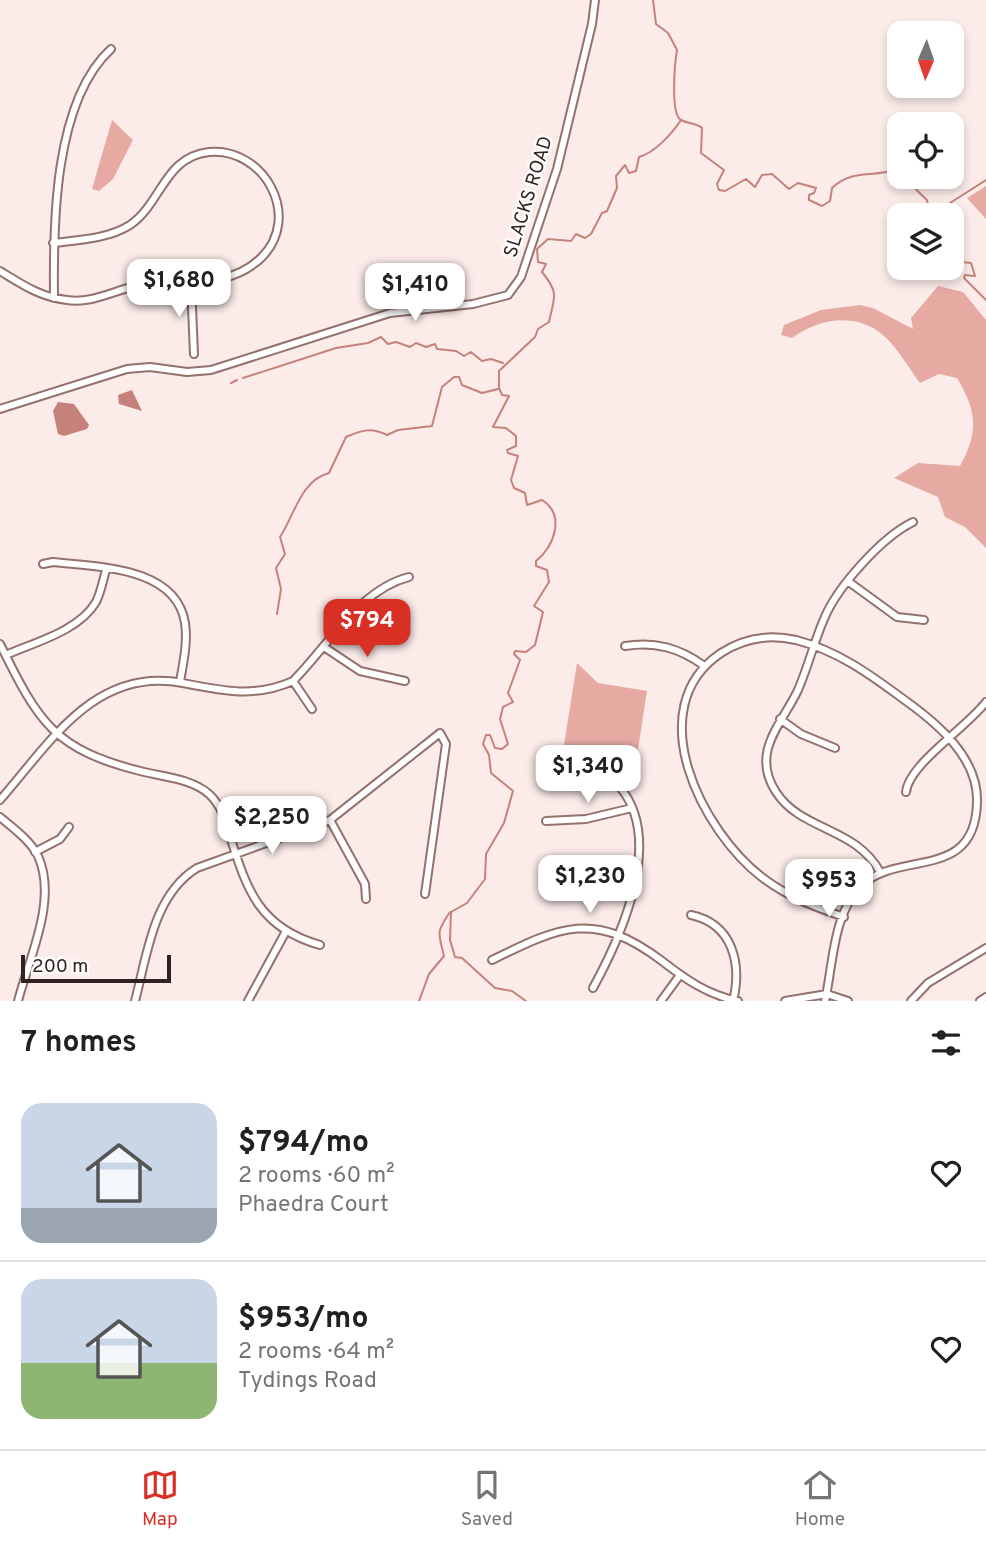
<!DOCTYPE html>
<html lang="en">
<head>
<meta charset="utf-8">
<style>
	body { margin:0; font-family:Overpass,sans-serif; background:#f2f2f2; color:#202124; height:100vh; display:flex; flex-direction:column; font-size:26px; white-space:nowrap }
	* { box-sizing:border-box; margin:0 }
	p { font-size:23px; color:#757577 }
	.icon { flex:none; width:38px; height:38px; fill:none; stroke:currentColor; stroke-width:2; stroke-linecap:round; stroke-linejoin:round }
	.map { position:relative; height:1001px; overflow:hidden }
	.drawer { display:flex; flex-direction:column; background:#fff; flex:1 }
	.drawer>* { flex:none }
	.needle { width:46px; rotate:182deg }
	.controls { position:absolute; left:887px; top:21px; display:grid; gap:14px }
	.controls a { display:grid; place-items:center; width:77px; height:77px; border-radius:14px; background:#fff; box-shadow:0 4px 10px #0003; font-size:35px }
	.scale { position:absolute; left:21px; bottom:18px; width:150px; box-sizing:border-box; padding-left:7px; border:4px solid #302221; border-top:0; font-size:19px; line-height:24px; white-space:nowrap; color:#302221; -webkit-text-stroke:5px #fcfcfc; paint-order:stroke }
	.price { position:absolute; translate:-50% -60px; padding:0 16px; border-radius:14px; background:#fff; color:#222; font-size:23px; line-height:46px; filter:drop-shadow(0 2px 4px #0008) }
	.price::after { content:''; position:absolute; left:50%; top:42px; width:21px; height:16px; margin-left:-10px; background:inherit; clip-path:polygon(0 0,100% 0,50% 100%) }
	.price.selected { background:#d93025; color:#fff }
	ul { padding:0; list-style:none }
	li { display:flex; align-items:center; gap:21px; height:175px; padding:0 21px }
	li+li { border-top:2px solid #e0e0e0 }
	li span { display:grid; place-items:center; flex:none; width:196px; height:140px; border-radius:21px; color:#555 }
	li>.icon { margin-inline-start:auto }
	span .icon { width:84px; height:84px; fill:#fffc; stroke-width:1 }
	li b { font-size:30px }
	h2 { display:flex; justify-content:space-between; align-items:center; height:84px; padding:0 21px; font-size:30px }
	.tabs { display:flex; justify-content:space-around; align-items:center; height:98px; border-top:2px solid #e0e0e0; background:#fff; font-size:19px; color:#757577 }
	.tabs a { display:grid; justify-items:center; gap:4px }
	.tabs .selected { color:#d93025 }
	.map>svg:first-child { display:block }
	.green { fill:#e6aaa3 }
	.water { fill:#c6827a }
	.lines { fill:none; stroke-linecap:round; stroke-linejoin:round }
	.stream { stroke:#c6827a; stroke-width:2 }
	.minor-casing { stroke:#93716d; stroke-width:10 }
	.minor { stroke:#fff; stroke-width:6 }
	.labels { text-anchor:middle; dominant-baseline:central; stroke-width:5; stroke-linejoin:round; paint-order:stroke }
	.street-label { font-size:19px; fill:#302221; stroke:#fcfcfc }
</style>
</head>
<body>
<div class="map">
<svg width="986" height="1001" viewBox="0 0 986 1001">
	<rect width="100%" height="100%" fill="#fbebe9"/>
	<path class="green" d="M112,120L133,140L113,179L99,191L92,189Z
		M986,186V219L967,198Z
		M938,286L963,292L986,320V548L965,527L945,517L938,497L894,478L918,463L960,466C979,431 977,412 957,378L939,374L920,383C908,367 895,343 879,332C852,312 816,320 792,338L781,335L784,325L821,310L860,305L873,308L913,329L911,318Z
		M577,663L598,683L647,691L638,749L564,745Z"/>
	<path class="water" d="M132,390L142,411L119,404L118,395Z
		M58,402L74,404L89,425L87,429L64,436L58,434L53,411Z"/>
	<g class="lines">
		<path class="stream" d="M653,0L656,24L668,33L677,50C675,62 670,114 681,120C688,124 695,122 702,128L701,153L724,170L717,184L719,190L725,191L746,179L755,187L762,175L772,174L789,189L798,183L816,188L814,193L809,195V200L822,206L830,201L832,188C853,168 873,179 900,168
			M903,177L927,200L930,215
			M930,211L939,210L986,180
			M940,268L953,270L962,262L971,263L975,276L965,275L964,278L986,300
			M243,378L336,348L368,343L381,337L388,344L396,342L410,347L416,343L426,347L435,344L437,349L456,351L464,356L471,352L482,361L491,359L503,363
			M231,383L237,380
			M277,614L281,589L276,568L285,554L280,537C294,516 301,480 329,473L346,437C362,430 371,427 387,435L398,430L432,426L442,387L454,377H459L462,385L482,393L498,389
			M419,1001L429,974L444,956C438,931 436,933 450,912
			M526,1001L512,991L495,988L462,958L455,957L450,940L451,912L467,903L485,879L486,854L504,823L513,791L491,773L489,755L483,744L486,735H490L495,748L502,749L508,744L500,719L503,707L513,702L508,693L520,660L514,654L515,651L526,652L535,645L543,612L534,606L549,582L547,570L536,566V561C554,547 566,515 542,500L527,505L525,493L514,488L511,480L518,456L508,453L507,450L516,446V436L506,428L493,427L509,396L502,395L499,388V371L535,337L538,329L549,322C554,297 560,294 542,272L546,264L538,262L537,249L548,239L571,241L576,234L585,238L591,234L602,213L607,211L617,188L616,176L625,165L629,173L636,171L639,157C654,153 671,135 681,120"/>
		<g class="minor-casing">
			<path id="minor" d="M0,271C23,285 40,297 67,300C92,304 115,290 139,285C180,276 225,292 261,258C303,217 264,147 209,152C164,157 162,203 130,225C108,239 78,240 53,243
				M191,284L194,354
				M54,298C53,224 54,101 111,49
				M0,409L127,369L150,367L187,372L211,370L390,313L473,304L508,295L521,277L557,169L592,24L595,0
				M43,564L53,562C96,567 176,566 185,623C188,643 183,663 180,682
				M849,582L897,617L924,620
				M0,644C39,723 54,750 144,772C165,777 192,779 209,794C221,805 226,821 230,836C247,891 260,928 320,945
				M625,646C655,641 679,648 703,665
				M324,647L360,671L405,681
				M6,655C35,642 79,631 96,602C101,592 103,580 106,570
				M293,681L312,709
				M780,719L801,734L835,748
				M906,792C909,764 966,728 986,702
				M0,800C50,743 95,666 183,683C223,691 255,698 293,681C328,646 360,589 409,577
				M0,817C13,828 30,840 38,856C58,900 29,958 18,1001
				M330,820L365,884L366,899
				M546,821L586,819L632,808
				M35,852L60,839L69,827
				M880,872C856,827 801,831 776,792C750,752 782,724 798,690C808,667 814,642 824,619C837,587 882,537 913,522
				M691,915C733,924 742,964 733,1001
				M492,960C561,926 594,910 662,961C685,979 708,995 738,1001
				M593,988C622,935 665,839 619,786
				M135,1001C147,956 153,895 197,868L330,820L440,733L446,744L425,894
				M248,1001L285,933
				M661,1001L680,975
				M785,1001L827,994L848,1001
				M825,1001C833,965 833,913 861,886C898,849 976,883 977,801C978,758 938,724 906,701C872,676 839,651 796,640C769,634 744,638 721,653C639,708 702,832 763,878C788,897 815,907 844,917
				M911,1001L928,983L986,948
				M980,1001L986,997"/>
		</g>
		<use href="#minor" class="minor"/>
	</g>
	<g class="labels">
		<g class="street-label">
			<text transform="translate(529 197) rotate(-73)">SLACKS ROAD</text>
		</g>
	</g>
</svg>
<div class="controls">
<a><svg class="needle" viewBox="-14 -14 28 28"><path d="M0-13l5 13h-10z" fill="#e53935"/><path d="M0 13l5-13h-10z" fill="#757577"/></svg></a>
<a><svg class="icon" aria-label="locate" viewBox="0 0 24 24"><circle cx="12" cy="12" r="6"/><path d="M12 2v4M12 18v4M2 12h4M18 12h4"/></svg></a>
<a><svg class="icon" aria-label="layers" viewBox="0 0 24 24"><path d="M12 4l9 5-9 5-9-5zM3 14l9 5 9-5"/></svg></a>
</div>
<div class="scale">200 m</div>
<b class="price" style="left:179px;top:319px">$1,680</b>
<b class="price" style="left:415px;top:323px">$1,410</b>
<b class="price selected" style="left:367px;top:659px">$794</b>
<b class="price" style="left:588px;top:805px">$1,340</b>
<b class="price" style="left:272px;top:856px">$2,250</b>
<b class="price" style="left:590px;top:915px">$1,230</b>
<b class="price" style="left:829px;top:919px">$953</b>
</div>
<section class="drawer">
<h2>7 homes<svg class="icon" aria-label="filters" viewBox="0 0 24 24"><path d="M4 7h16M4 17h16"/><circle cx="9" cy="7" r="2"/><circle cx="15" cy="17" r="2"/></svg></h2>
<ul>
<li><span style="background:linear-gradient(#c9d6e8 75%,#9aa5b1 0)"><svg class="icon" aria-label="home" viewBox="0 0 24 24"><path d="M3 11l9-7 9 7M6 9v11h12V9"/></svg></span><div><b>$794/mo</b><p>2 rooms · 60 m²</p><p>Phaedra Court</p></div><svg class="icon" aria-label="heart" viewBox="0 0 24 24"><path d="M12 20l-8-8c-3-5 5-10 8-4 3-6 11-1 8 4z"/></svg></li>
<li><span style="background:linear-gradient(#c9d6e8 60%,#8fb573 0)"><svg class="icon" aria-label="home" viewBox="0 0 24 24"><path d="M3 11l9-7 9 7M6 9v11h12V9"/></svg></span><div><b>$953/mo</b><p>2 rooms · 64 m²</p><p>Tydings Road</p></div><svg class="icon" aria-label="heart" viewBox="0 0 24 24"><path d="M12 20l-8-8c-3-5 5-10 8-4 3-6 11-1 8 4z"/></svg></li>
</ul>
</section>
<nav class="tabs">
<a class="selected"><svg class="icon" aria-label="map" viewBox="0 0 24 24"><path d="M3 6l6-2 6 2 6-2v14l-6 2-6-2-6 2zM9 4v14M15 6v14"/></svg>Map</a>
<a><svg class="icon" aria-label="saved" viewBox="0 0 24 24"><path d="M7 4h10v16l-5-4-5 4z"/></svg>Saved</a>
<a><svg class="icon" aria-label="home" viewBox="0 0 24 24"><path d="M3 11l9-7 9 7M6 9v11h12V9"/></svg>Home</a>
</nav>
</body>
</html>
